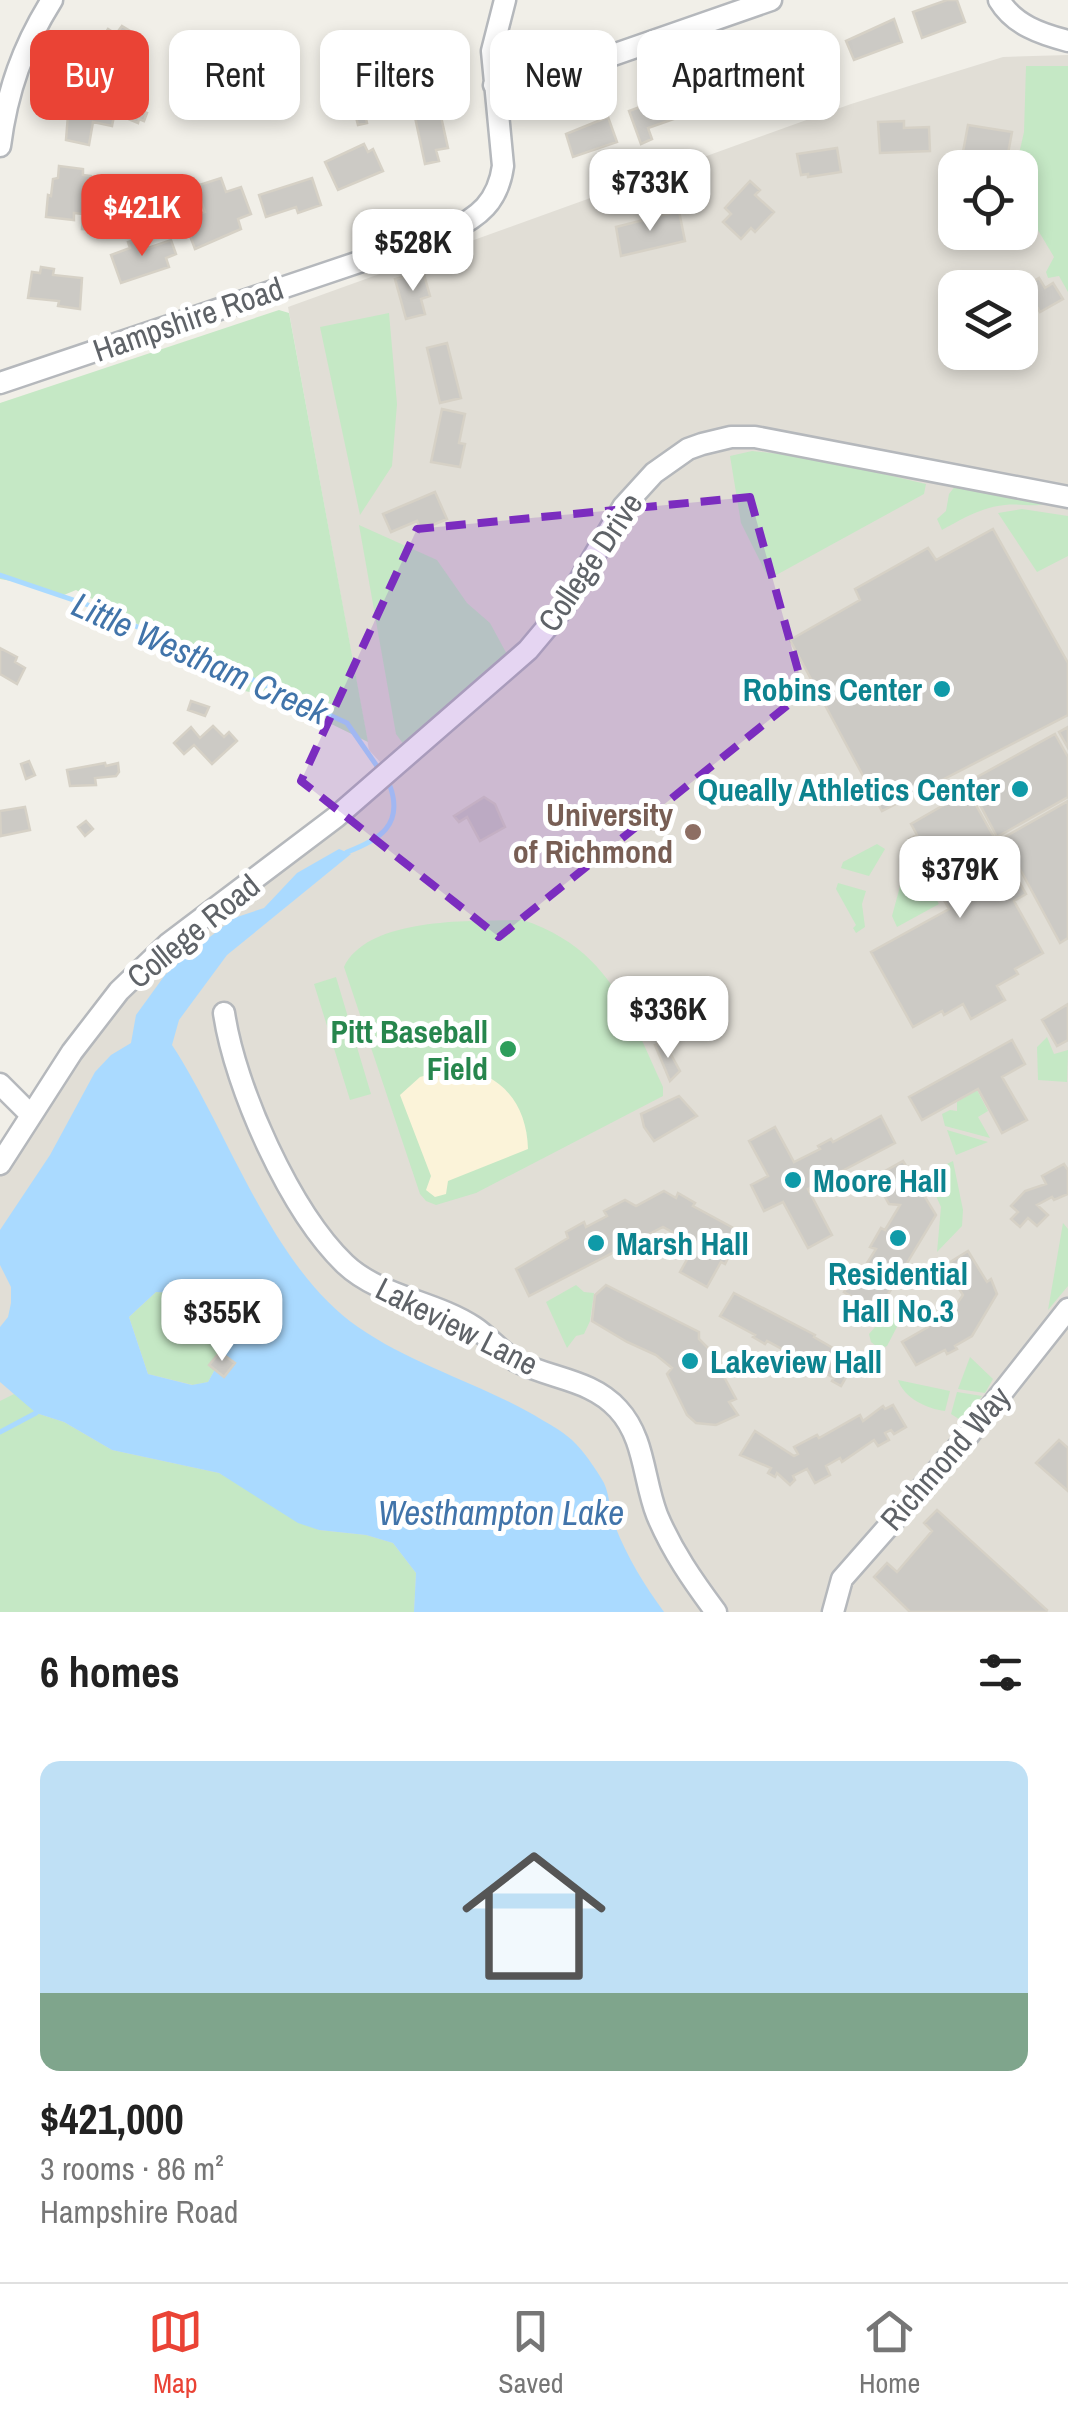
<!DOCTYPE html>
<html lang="en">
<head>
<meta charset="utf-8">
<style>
	body { margin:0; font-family:"Archivo Narrow",sans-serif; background:#f2f2f2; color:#222; height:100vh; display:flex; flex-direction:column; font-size:38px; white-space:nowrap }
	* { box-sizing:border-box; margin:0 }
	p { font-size:32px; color:#767676 }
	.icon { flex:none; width:55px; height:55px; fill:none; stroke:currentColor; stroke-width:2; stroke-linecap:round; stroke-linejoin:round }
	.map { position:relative; height:1612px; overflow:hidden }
	.side { display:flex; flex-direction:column; background:#fff; flex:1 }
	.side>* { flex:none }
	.banner { position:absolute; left:30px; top:30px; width:1010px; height:90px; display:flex; gap:20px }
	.buttons { position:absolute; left:938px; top:150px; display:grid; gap:20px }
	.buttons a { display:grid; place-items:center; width:100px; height:100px; border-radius:20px; background:#fff; box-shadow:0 5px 15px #0003; font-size:50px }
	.price { position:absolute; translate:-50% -85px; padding:0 22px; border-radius:20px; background:#fff; color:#222; font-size:32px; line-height:65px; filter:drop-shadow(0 2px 5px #0008) }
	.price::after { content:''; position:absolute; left:50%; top:60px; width:30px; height:22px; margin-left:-15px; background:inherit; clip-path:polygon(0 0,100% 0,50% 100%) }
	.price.active { background:#ea4335; color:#fff }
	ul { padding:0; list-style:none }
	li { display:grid; align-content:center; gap:20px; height:530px; padding:0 40px }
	li span { display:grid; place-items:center; height:310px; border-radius:20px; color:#555 }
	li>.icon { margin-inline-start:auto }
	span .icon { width:180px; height:180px; fill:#fffc; stroke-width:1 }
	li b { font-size:42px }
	h2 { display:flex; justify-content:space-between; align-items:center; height:120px; padding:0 40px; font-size:42px }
	.pill { padding:0 35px; border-radius:20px; background:#fff; box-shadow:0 5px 15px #0003; font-size:35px; line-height:90px }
	.pill.active { background:#ea4335; color:#fff }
	.tab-bar { display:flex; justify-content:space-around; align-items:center; height:140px; border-top:2px solid #e0e0e0; background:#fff; font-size:28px; color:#767676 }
	.tab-bar a { display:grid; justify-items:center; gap:5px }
	.tab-bar .active { color:#ea4335 }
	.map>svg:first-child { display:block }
	.education { fill:#e1ded6; fill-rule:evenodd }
	.green { fill:#c5e8c5 }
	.sand { fill:#fbf3d9 }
	.water { fill:#aadaff; fill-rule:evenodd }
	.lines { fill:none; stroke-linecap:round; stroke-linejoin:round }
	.stream { stroke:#aadaff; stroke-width:5 }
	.building { fill:#cccac5; stroke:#d6d1c6; stroke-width:2.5 }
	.minor-casing { stroke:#b5b8bc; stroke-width:25 }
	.minor { stroke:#fff; stroke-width:20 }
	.marked { fill:#7b2cbf; fill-opacity:0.2; stroke:#7b2cbf; stroke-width:8; stroke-dasharray:20 12; stroke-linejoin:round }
	.culture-dot { fill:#0f9aa8; stroke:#fff; stroke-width:4 }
	.education-dot { fill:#8d6e63; stroke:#fff; stroke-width:4 }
	.leisure-dot { fill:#2e9e5b; stroke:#fff; stroke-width:4 }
	.labels { text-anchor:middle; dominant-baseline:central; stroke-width:10; stroke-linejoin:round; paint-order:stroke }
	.street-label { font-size:32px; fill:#5f6368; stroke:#fff }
	.culture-label { font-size:32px; font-weight:bold; fill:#0d838f; stroke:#fff; text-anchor:start }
	.education-label { font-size:32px; font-weight:bold; fill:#785e54; stroke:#fff; text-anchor:end }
	.leisure-label { font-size:32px; font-weight:bold; fill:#27864d; stroke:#fff; text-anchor:end }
	.water-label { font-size:35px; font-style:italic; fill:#4174aa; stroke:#fff }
</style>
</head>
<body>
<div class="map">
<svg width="1068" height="1612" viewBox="0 0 1068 1612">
	<rect width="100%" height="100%" fill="#f1efe8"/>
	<path class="education" d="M1068,55V1612H0V1164L102,1012L384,776L381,763L369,750L288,307L851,104L1003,57ZM955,168H1020V232H955ZM955,288H1020V352H955Z"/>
	<path class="green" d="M1026,66H1068V292L1059,276L1048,278L1046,272L1054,257L1020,200V168L1016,167L1024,132Z
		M279,310L289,313L368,742L278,698L240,690L189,664L161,637L76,590L59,597L34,585L0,579V403Z
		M389,313L397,404L392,466L360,515L320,327Z
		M752,451L816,458L926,484L924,494L769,579L741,523L730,456Z
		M956,485L1047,503C1035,508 1020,503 1005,505C982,507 962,519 942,530L937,519L946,511L949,494Z
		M1022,509L1068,516V556L1037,572L998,513Z
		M359,525L437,560L467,603L490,623L509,658L407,749L396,734Z
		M877,844L885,849L869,876L841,868L843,862Z
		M916,862L939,904L897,927L892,916L905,868Z
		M838,883L866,891L862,904L865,927L856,933L853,928L856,925L836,889Z
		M523,920C609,949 628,1011 663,1087V1096L476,1193L436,1205L426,1201L420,1194L344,967C368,916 474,921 523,920Z
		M336,977L371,1094L350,1100L314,984Z
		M1047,1037L1054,1054L1068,1050L1067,1082L1038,1080L1037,1047Z
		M977,1090L988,1111L978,1117L990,1138L945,1126L942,1114L950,1110L957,1111V1102Z
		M947,1130L988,1142L956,1155Z
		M953,1161L963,1210L962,1226L937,1252L941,1207L926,1174Z
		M1063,1223L1068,1229V1286L1048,1310Z
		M576,1285L584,1292L594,1293L590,1321L584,1334L576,1336L567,1348L546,1302Z
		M156,1292L174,1293L189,1310L215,1326L224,1353L208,1382L193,1385L148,1374L129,1317Z
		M889,1311L898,1316L899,1323L887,1346L880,1349L871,1342L869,1334Z
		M970,1357L993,1379L985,1393L958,1389Z
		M898,1380L950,1391L945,1411C927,1409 904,1398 898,1380Z
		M957,1392L982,1396L962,1421L951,1414Z
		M16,1393L36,1413L64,1422L112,1450L219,1473L319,1530L366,1535L393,1543L416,1573L414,1612H0V1401Z"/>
	<path class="sand" d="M448,1069C497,1067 527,1101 528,1149L448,1181L446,1194L435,1197L426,1190L431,1176L400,1095L420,1077Z"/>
	<path class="water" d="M339,849L351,854L227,955L179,1020L172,1045C228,1130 271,1267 358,1327C411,1364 478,1383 534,1415C547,1423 561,1430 572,1440C583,1450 596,1469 604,1483C610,1496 610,1513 615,1526C627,1557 645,1586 664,1612H414L416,1573L393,1543L366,1535L319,1530L298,1523L219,1473L112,1450L64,1422L36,1413L0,1382V1327L8,1317L11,1303V1287L0,1265V1230L50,1155L95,1072L111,1055L131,1043L136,1015L165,975L187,955L234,918L264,908L297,873ZM156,1292L174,1293L189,1310L215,1326L224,1353L208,1382L192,1385L148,1374L129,1317Z"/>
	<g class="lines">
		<path class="stream" d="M0,575L94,607L347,723L379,769
			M347,852C379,840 404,825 390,786
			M0,1432L36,1413"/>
	</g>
	<path class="building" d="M947,0H957L965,22L922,38L913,12Z
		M894,19L902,42L854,60L846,41Z
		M122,26L140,37L134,46L129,43L116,62L130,71L120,86L86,63L108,29L116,34Z
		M815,45L823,70L809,74L812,84L788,92L777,57Z
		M751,68L759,92L709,109L702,89Z
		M288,77L293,99L279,102L274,81Z
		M680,92L688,114L648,128L652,139L641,144L629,111Z
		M78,93L117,101L112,126L93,122L89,145L66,140L68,115L74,116Z
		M125,99L144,107L142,111L147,113L144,121L139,119L138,123L119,115Z
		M427,105L429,115L440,112L448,148L436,150L439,161L425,164L413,108Z
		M364,110L367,123L358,125L355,113Z
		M608,117L617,142L573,157L566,134Z
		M904,121V128L929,127L930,151L880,153L878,122Z
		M968,125L1012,132L1007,159L963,152Z
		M364,144L368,152L373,149L383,171L338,190L325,162Z
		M837,148L841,172L808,177V174L801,175L797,154Z
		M59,166L83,169V175L91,176L90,182L96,183L94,203L86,202L82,214L74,213V220L46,217L48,195L51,196L53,179L58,178Z
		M221,178L226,192L241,187L251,214L238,219L241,229L195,249L186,225L198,221L196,215L205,212L196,186Z
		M312,178L321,205L298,213L296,207L266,217L259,195Z
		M750,181L760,190L755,195L774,212L755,232L751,228L741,239L723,222L731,214L725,208Z
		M679,211L685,241L621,256L616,227Z
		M83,214L100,215L99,230L82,229Z
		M144,237L148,248L171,240L176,254L166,258L169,267L121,283L111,255L130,248L128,242Z
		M41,267L54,269L53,275L82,278L80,309L58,306L59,301L28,298L32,272L40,273Z
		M423,271L430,296L421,299L425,314L406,319L395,279Z
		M1039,278L1045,288L1053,283L1063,299L1040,312L1025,286Z
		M447,343L461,398L440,403L427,348Z
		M442,409L465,414L459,443L465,444L460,467L431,462Z
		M435,492L447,519L421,530L417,521L391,532L383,514Z
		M993,529L1068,663V715L882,811L790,640L860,600L855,589L928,548L936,560Z
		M0,648L17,657L15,662L25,668L17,684L0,674Z
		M191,701L209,707L205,716L188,710Z
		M213,726L224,737L229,732L237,741L212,764L194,745L184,754L174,743L191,727L200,738Z
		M1068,727V748L1059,732Z
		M1055,734L1068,757V797L997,837L968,782Z
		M29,761L35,775L26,779L21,764Z
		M105,763L106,766L118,763L119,772L116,776L95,778L96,785L70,786L67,770Z
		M968,791L1026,894L1014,901L1043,953L1015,969L1018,974L997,986L1005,1000L971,1019L963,1004L944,1015L942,1011L913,1027L871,952L949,909L909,839L917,835L911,824Z
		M484,797L495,804L505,827L480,841L467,817L459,822L454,816Z
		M1068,801V938L1060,943L1003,838Z
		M25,807L30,830L1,836L0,811Z
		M86,821L93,829L85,836L78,827Z
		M696,1002L702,1015L691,1019L684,1007Z
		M1068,1004V1040L1057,1046L1042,1020Z
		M1012,1040L1025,1064L1002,1077L1027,1120L1002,1133L978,1089L922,1120L909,1097Z
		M664,1042L680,1071L670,1081L655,1045Z
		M679,1096L697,1116L654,1141L644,1127L641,1114Z
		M881,1116L895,1143L808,1189L832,1235L808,1248L783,1202L764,1211L751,1185L768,1176L749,1141L775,1127L794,1162L820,1149L818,1146L831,1139L833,1142Z
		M903,1161L936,1215L884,1301L887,1303L881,1312L878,1311L872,1322L846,1306L852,1297L844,1292L852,1280L855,1282L876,1249L870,1247L881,1228L885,1230L900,1205L889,1204L880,1188L884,1186L878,1175Z
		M1064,1164L1068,1170V1194L1054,1200L1052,1197L1037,1205L1048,1215L1037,1226L1028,1218L1020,1227L1011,1219L1018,1212L1011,1206L1025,1191L1046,1184L1042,1176Z
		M664,1191L676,1198L678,1193L695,1203L693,1206L739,1231L729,1256L725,1264L721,1262L707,1287L680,1272L695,1245L663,1227L529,1296L516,1269L568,1238L566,1232L584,1222L586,1227L607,1216L604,1211L625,1200L636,1206Z
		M968,1251L987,1282L991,1279L997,1294L972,1336L955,1346L957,1349L947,1354L945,1350L916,1365L902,1342L928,1327L934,1319L951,1312L963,1295L944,1266Z
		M606,1285L699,1332V1339L709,1349L736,1399L729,1402L738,1415L716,1425L696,1423L687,1415L667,1374L672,1368L656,1355L627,1342L592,1321L595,1295Z
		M734,1293L815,1335L814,1337L850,1358L846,1364L852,1367L841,1386L832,1381L834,1378L808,1364L806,1367L790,1358L791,1354L767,1341L765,1344L753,1337L755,1335L720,1316Z
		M220,1352L235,1363L224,1377L209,1365Z
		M893,1405L906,1427L894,1434L891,1430L885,1433L889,1440L878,1446L874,1440L842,1462L840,1458L826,1466L830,1475L815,1483L807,1469L793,1476L795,1480L790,1485L777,1473L775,1477L768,1473L771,1468L740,1455L755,1431L794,1456L798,1454L794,1447L817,1435L819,1438L860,1415L863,1421L883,1406L885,1409Z
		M1059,1440L1068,1448V1491L1036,1463Z
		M937,1510L1047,1610L1046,1612H910L874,1577L887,1563L897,1572L932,1531L924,1523Z"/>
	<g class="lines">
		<g class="minor-casing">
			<path id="minor" d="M999,0C1014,25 1041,34 1068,41
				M494,85L564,72L771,0
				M0,146C7,91 23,46 52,0
				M0,383L448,232C479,217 498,202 503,166L492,51L505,0
				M224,1013C235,1088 290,1211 345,1264C380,1297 435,1301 474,1327C489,1337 501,1352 516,1361C550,1379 591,1379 618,1409C645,1438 643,1479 657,1515C672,1551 693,1581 716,1612
				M0,1084L30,1114
				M0,1164L72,1052L119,991L168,944L336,817L528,650L564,607L623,507L654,473L688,449L702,444L731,437H755L1068,497
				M833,1612L842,1579L967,1437L1068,1309"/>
		</g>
		<use href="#minor" class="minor"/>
	</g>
	<path class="marked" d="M750,497L804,692L499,937L301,781L417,529Z"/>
	<g class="culture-dot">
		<circle cx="942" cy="689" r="10"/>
		<circle cx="1020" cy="789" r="10"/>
		<circle cx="793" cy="1180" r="10"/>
		<circle cx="898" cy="1238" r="10"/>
		<circle cx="596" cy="1243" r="10"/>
		<circle cx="690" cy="1361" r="10"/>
	</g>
	<circle class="education-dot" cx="693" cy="832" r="10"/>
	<circle class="leisure-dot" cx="508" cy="1049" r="10"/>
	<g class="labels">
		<g class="street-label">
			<text transform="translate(188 319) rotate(-19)">Hampshire Road</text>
			<text transform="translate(590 562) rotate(-56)">College Drive</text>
			<text transform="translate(193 931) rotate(-39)">College Road</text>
			<text transform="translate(457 1326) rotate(27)">Lakeview Lane</text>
			<text transform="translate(945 1458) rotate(-49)">Richmond Way</text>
		</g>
		<g class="culture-label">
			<text x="922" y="689" text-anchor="end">Robins Center</text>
			<text x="1000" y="789" text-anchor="end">Queally Athletics Center</text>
			<text x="813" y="1180">Moore Hall</text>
			<text x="616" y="1243">Marsh Hall</text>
			<text x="898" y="1273" text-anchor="middle">Residential<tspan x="898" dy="37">Hall No.3</tspan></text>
			<text x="710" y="1361">Lakeview Hall</text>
		</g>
		<g class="education-label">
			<text x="673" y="814">University<tspan x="673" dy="37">of Richmond</tspan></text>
		</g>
		<g class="leisure-label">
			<text x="488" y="1031">Pitt Baseball<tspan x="488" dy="37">Field</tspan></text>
		</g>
		<g class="water-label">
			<text transform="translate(200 658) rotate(24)">Little Westham Creek</text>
			<text x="501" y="1512">Westhampton Lake</text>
		</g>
	</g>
</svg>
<div class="buttons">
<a><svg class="icon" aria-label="locate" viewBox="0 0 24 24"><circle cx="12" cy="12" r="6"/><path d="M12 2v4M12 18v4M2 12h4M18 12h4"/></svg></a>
<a><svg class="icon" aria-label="layers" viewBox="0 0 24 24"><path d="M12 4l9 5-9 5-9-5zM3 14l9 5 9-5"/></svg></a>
</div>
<b class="price" style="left:650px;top:234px">$733K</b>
<b class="price active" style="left:142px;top:259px">$421K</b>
<b class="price" style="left:413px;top:294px">$528K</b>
<b class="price" style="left:960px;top:921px">$379K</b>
<b class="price" style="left:668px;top:1061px">$336K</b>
<b class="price" style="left:222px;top:1364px">$355K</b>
<div class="banner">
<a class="pill active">Buy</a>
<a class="pill">Rent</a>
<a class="pill">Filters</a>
<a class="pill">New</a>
<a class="pill">Apartment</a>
</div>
</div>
<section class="side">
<h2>6 homes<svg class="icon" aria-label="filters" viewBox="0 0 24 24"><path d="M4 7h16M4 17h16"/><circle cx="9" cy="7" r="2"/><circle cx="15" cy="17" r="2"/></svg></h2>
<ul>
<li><span style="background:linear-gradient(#bfe0f5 75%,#7fa58c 0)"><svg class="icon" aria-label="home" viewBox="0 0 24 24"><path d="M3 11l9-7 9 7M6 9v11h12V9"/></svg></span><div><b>$421,000</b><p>3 rooms · 86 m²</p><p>Hampshire Road</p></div></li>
</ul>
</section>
<nav class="tab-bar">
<a class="active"><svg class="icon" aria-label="map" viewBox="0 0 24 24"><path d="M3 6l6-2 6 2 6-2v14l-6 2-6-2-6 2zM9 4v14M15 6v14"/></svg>Map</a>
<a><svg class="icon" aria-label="saved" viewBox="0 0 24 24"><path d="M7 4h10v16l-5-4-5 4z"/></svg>Saved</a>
<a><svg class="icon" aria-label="home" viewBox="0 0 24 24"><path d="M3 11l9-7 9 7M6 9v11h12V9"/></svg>Home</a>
</nav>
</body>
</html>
